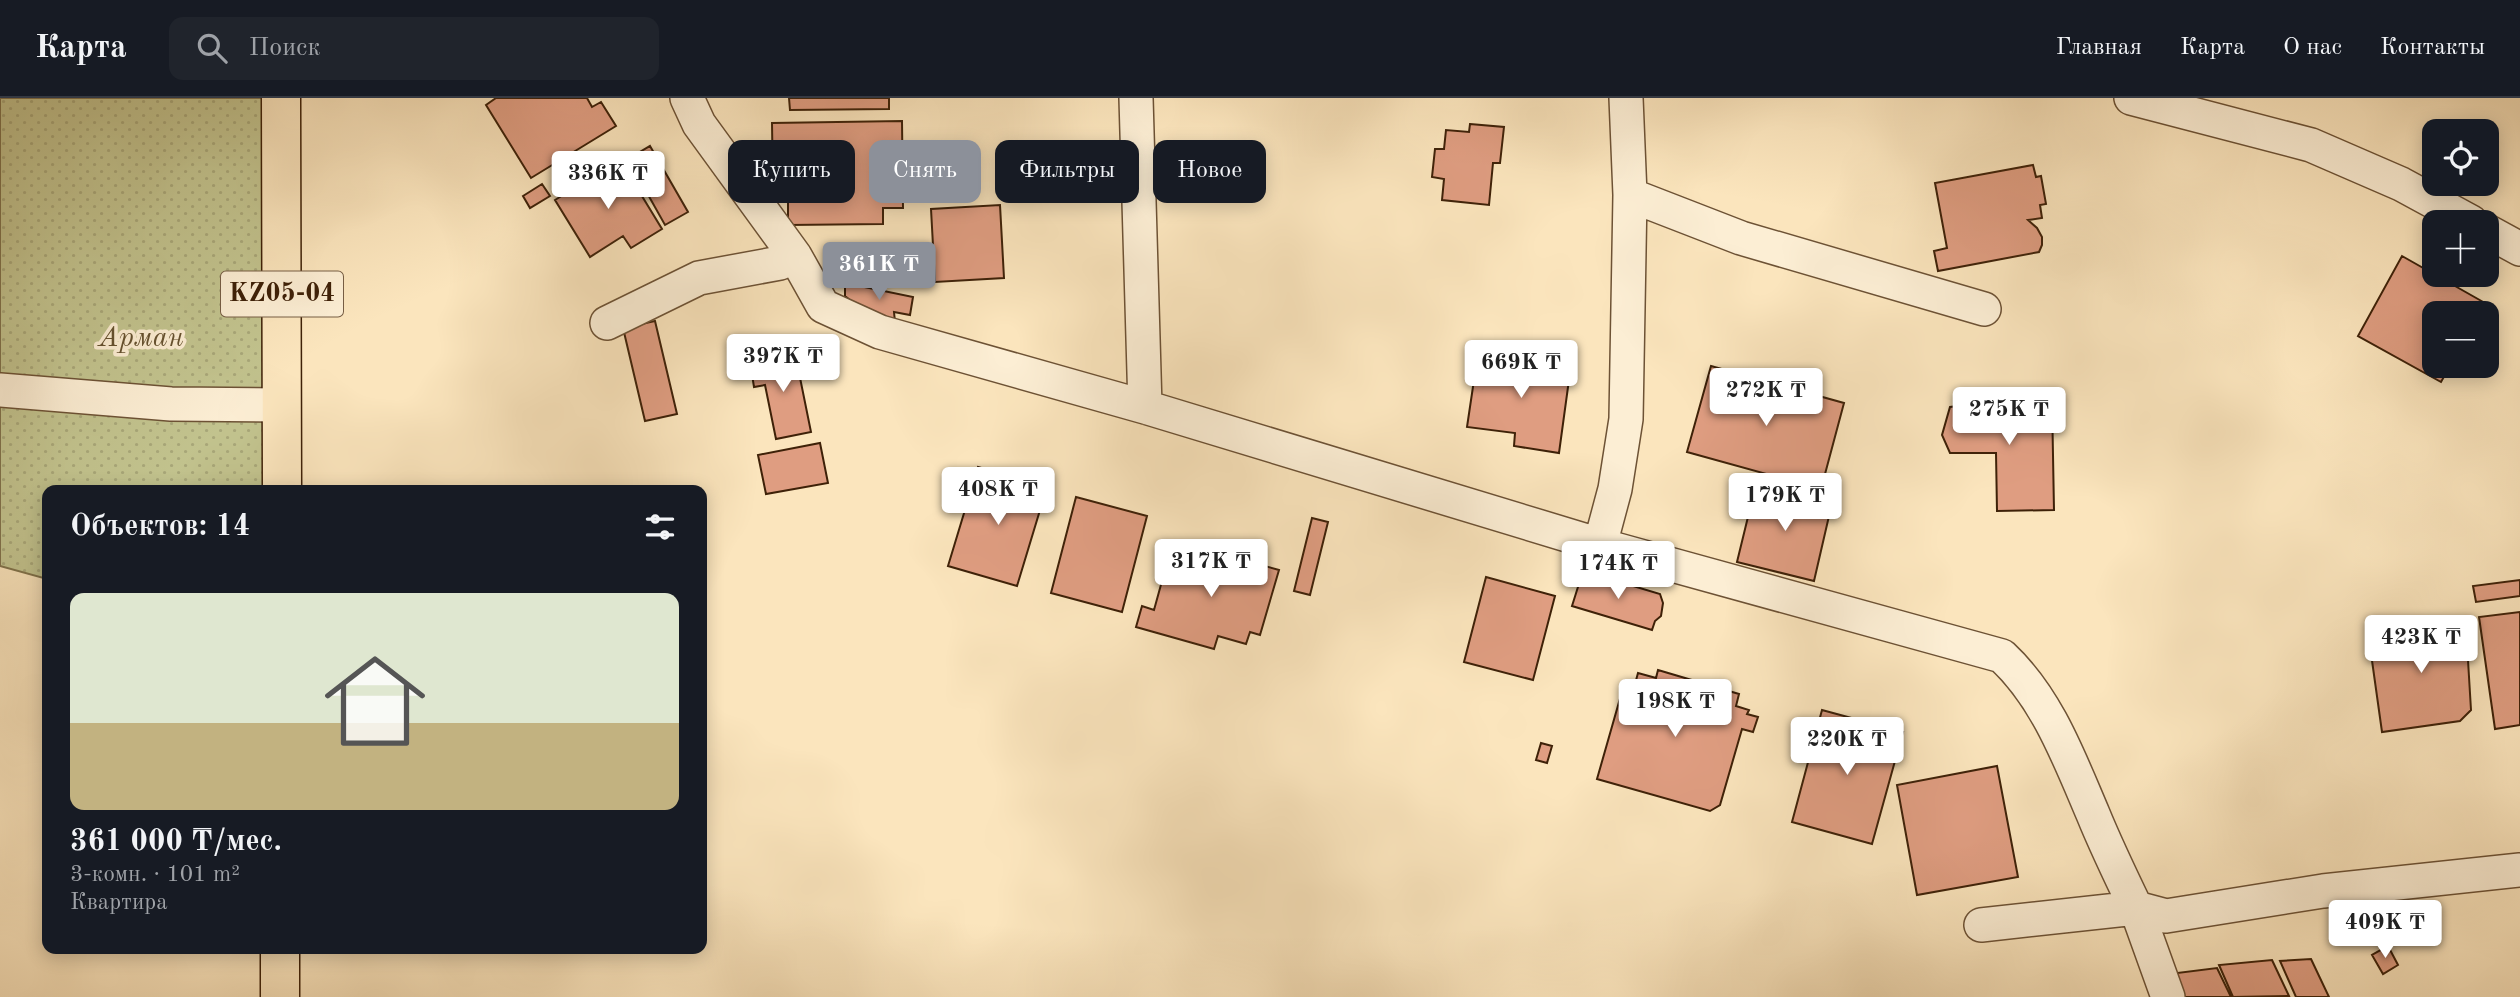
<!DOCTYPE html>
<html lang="ru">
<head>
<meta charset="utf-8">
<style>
	body { margin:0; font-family:"Old Standard TT",serif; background:#20242c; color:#f1f3f6; height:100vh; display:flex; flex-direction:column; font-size:26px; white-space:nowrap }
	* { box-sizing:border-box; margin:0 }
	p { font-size:23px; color:#9ea1a6 }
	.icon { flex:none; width:38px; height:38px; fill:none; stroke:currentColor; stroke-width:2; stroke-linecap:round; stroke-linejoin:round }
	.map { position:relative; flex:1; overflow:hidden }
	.side { position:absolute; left:42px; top:387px; width:665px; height:469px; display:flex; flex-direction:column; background:#171b24; border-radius:14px; box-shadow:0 4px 18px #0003 }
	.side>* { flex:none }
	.top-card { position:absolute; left:728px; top:42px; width:665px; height:63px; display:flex; gap:14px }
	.fabs { position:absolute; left:2422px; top:21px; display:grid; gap:14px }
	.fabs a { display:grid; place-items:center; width:77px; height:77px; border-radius:14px; background:#171b24; box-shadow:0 4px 18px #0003; font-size:35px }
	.price { position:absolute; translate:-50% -60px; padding:0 16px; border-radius:7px; background:#fff; color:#222; font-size:23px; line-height:46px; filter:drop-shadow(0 2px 4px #0008) }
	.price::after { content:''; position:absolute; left:50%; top:42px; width:21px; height:16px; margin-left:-10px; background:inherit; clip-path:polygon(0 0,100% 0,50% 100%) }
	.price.active { background:#8c9099; color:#fff }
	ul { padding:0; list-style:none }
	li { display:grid; align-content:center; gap:14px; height:371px; padding:0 28px }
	li span { display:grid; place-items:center; height:217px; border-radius:14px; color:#555 }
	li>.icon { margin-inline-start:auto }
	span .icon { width:126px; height:126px; fill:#fffc; stroke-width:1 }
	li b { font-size:30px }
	h2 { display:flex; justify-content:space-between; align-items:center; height:84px; padding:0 28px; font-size:30px }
	.tag { padding:0 24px; border-radius:14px; background:#171b24; box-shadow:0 4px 18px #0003; font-size:24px; line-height:63px }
	.tag.active { background:#8c9099; color:#fff }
	header { display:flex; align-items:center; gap:42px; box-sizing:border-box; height:98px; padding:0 35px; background:#171b24; border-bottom:2px solid #363941 }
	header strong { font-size:33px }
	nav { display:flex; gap:38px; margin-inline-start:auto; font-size:24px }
	.search { width:490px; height:63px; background:#20242c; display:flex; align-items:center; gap:18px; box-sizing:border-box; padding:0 24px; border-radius:14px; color:#9ea1a6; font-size:26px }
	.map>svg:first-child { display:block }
	.garden { fill:url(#garden-dots); stroke:#80724b; stroke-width:2 }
	.building { fill:#df9d81; stroke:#3e2108; stroke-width:2 }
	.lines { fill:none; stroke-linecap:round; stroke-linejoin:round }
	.street-casing { stroke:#6d5235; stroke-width:36 }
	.primary-casing { stroke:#3e2108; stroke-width:41 }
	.street { stroke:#fceed4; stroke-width:33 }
	.primary { stroke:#fbe5bd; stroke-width:38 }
	.labels { text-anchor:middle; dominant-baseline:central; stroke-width:7; stroke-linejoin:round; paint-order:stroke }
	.shield { fill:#fceed4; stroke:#775e45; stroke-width:2 }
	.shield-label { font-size:26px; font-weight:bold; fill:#3e2108 }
	.park-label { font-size:28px; font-style:italic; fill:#665230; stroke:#fceed4 }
</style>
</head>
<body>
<header>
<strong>Карта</strong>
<div class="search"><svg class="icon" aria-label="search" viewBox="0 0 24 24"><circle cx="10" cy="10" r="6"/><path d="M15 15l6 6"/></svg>Поиск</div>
<nav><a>Главная</a><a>Карта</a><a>О нас</a><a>Контакты</a></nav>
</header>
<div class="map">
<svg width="2520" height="899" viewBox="0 0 2520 899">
	<defs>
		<pattern id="garden-dots" width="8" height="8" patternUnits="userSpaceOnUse" patternTransform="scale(1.75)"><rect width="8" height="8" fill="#c2c38e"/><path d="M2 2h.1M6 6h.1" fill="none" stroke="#a8a779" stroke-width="1.8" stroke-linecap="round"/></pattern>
	</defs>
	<rect width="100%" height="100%" fill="#fbe5bd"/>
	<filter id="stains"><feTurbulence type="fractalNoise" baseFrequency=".00286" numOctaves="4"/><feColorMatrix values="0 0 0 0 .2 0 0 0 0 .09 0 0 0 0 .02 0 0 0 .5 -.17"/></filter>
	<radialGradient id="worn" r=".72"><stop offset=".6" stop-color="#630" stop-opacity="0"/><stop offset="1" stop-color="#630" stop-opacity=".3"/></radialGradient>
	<path class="garden" d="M0,0H281L282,392H47V481L0,468Z"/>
	<path class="building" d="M496,0H587L592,9L601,4L616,28L531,80L486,7Z
		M789,0H889V11L790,12Z
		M902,23L903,110H883V126L788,127V93H773L772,25Z
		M1470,26L1504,29L1500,65H1493L1489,107L1442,102L1444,81L1432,79L1435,51H1444L1446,32L1469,34Z
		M650,48L688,114L665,127L628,61Z
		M620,62L662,131L631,150L623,138L590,159L555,102Z
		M2033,67L2036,79L2041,78L2046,106L2040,107L2042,120L2028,122L2037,130L2042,139V147L2039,154L1938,173L1934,153L1947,150L1935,85Z
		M542,86L550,98L530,110L523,98Z
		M1000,107L1004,180L935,184L931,111Z
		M2402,158L2485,205L2479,215H2434V268H2450L2441,284L2358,238Z
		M845,185L913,199L910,217L894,214L895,224L870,219L845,198Z
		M655,223L677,316L645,323L623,230Z
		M795,255L811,334L776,341L765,287L754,289L750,264Z
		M1478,255L1571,267L1559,355L1514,348L1515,335L1467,329Z
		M1711,268L1844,305L1821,391L1687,354Z
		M2021,296L2024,302H2052L2054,412L1997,413L1996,355H1950L1942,337L1950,309L1967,307L1974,301Z
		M820,345L828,385L766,396L758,357Z
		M978,369L1047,389L1017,488L948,468Z
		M1756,386L1832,405L1814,483L1737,464Z
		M1076,399L1147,418L1122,514L1051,495Z
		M1312,420L1328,424L1310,497L1294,493Z
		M1204,451L1279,472L1260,537L1250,534L1246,546L1218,538L1214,551L1136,529L1142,508L1154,512L1170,454L1201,462Z
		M1583,473L1660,496L1663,505L1661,518L1655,523L1652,532L1572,508Z
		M1486,479L1555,498L1533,582L1464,564Z
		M2520,482V498L2476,504L2473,488Z
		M2520,514V627L2495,631L2479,519Z
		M2451,523L2466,529L2471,612L2460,623L2382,634L2368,534Z
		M1658,572L1739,596L1736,608L1749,612L1747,616L1758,619L1753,634L1742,631L1720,707L1710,713L1597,681L1625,583L1635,586L1638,575L1656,580Z
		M1822,612L1903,634L1872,746L1792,724Z
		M1541,645L1552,648L1547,665L1536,662Z
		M1997,668L2018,779L1917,797L1897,687Z
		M2388,848L2398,867L2383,876L2372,857Z
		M2311,861L2329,899H2296L2280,863Z
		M2272,862L2289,898L2233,899L2219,867Z
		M2217,870L2231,899H2180L2169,876Z"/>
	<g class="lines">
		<g class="street-casing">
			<path id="street" d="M687,0L699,26L795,158L823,208L880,234L1145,309L1600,447L2002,558C2047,600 2069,660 2093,716C2106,748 2121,779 2136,810L2166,818L2323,793L2520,772
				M1136,0L1145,309
				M2131,0L2311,47L2401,86L2471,124
				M1630,97L1741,140L1984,211
				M2487,133L2520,151
				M607,225L699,180L780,165L795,158
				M0,292L171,306L283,307
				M1600,447L1615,391L1626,321L1630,97L1626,0
				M1981,827L2136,810L2168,899"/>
		</g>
		<g class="primary-casing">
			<path id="primary" d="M281,0L282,392
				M280,850V899"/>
		</g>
		<use href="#street" class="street"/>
		<use href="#primary" class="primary"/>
	</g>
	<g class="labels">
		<rect class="shield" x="221" y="173.5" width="122" height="45" rx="5"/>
		<g class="shield-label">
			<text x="282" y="196">KZ05-04</text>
		</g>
		<g class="park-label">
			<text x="141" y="241">Арман</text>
		</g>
	</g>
	<rect width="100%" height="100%" filter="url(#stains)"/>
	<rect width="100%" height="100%" fill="url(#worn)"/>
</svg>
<div class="fabs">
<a><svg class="icon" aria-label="locate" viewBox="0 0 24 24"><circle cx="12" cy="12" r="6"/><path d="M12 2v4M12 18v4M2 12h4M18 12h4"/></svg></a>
<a>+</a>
<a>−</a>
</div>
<b class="price" style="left:608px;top:113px">336K ₸</b>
<b class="price active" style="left:879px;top:204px">361K ₸</b>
<b class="price" style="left:783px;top:296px">397K ₸</b>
<b class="price" style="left:1521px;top:302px">669K ₸</b>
<b class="price" style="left:1766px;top:330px">272K ₸</b>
<b class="price" style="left:2009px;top:349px">275K ₸</b>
<b class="price" style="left:998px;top:429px">408K ₸</b>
<b class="price" style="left:1785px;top:435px">179K ₸</b>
<b class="price" style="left:1211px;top:501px">317K ₸</b>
<b class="price" style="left:1618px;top:503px">174K ₸</b>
<b class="price" style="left:2421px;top:577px">423K ₸</b>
<b class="price" style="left:1675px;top:641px">198K ₸</b>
<b class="price" style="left:1847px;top:679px">220K ₸</b>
<b class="price" style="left:2385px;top:862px">409K ₸</b>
<div class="top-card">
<a class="tag">Купить</a>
<a class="tag active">Снять</a>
<a class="tag">Фильтры</a>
<a class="tag">Новое</a>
</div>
<section class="side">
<h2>Объектов: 14<svg class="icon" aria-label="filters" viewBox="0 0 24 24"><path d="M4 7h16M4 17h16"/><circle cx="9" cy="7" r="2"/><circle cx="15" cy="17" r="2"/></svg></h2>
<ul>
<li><span style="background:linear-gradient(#dfe7d0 60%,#c2b280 0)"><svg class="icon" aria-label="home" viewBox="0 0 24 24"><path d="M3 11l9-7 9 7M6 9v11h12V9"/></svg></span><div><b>361 000 ₸/мес.</b><p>3-комн. · 101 m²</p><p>Квартира</p></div></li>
</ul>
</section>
</div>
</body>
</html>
